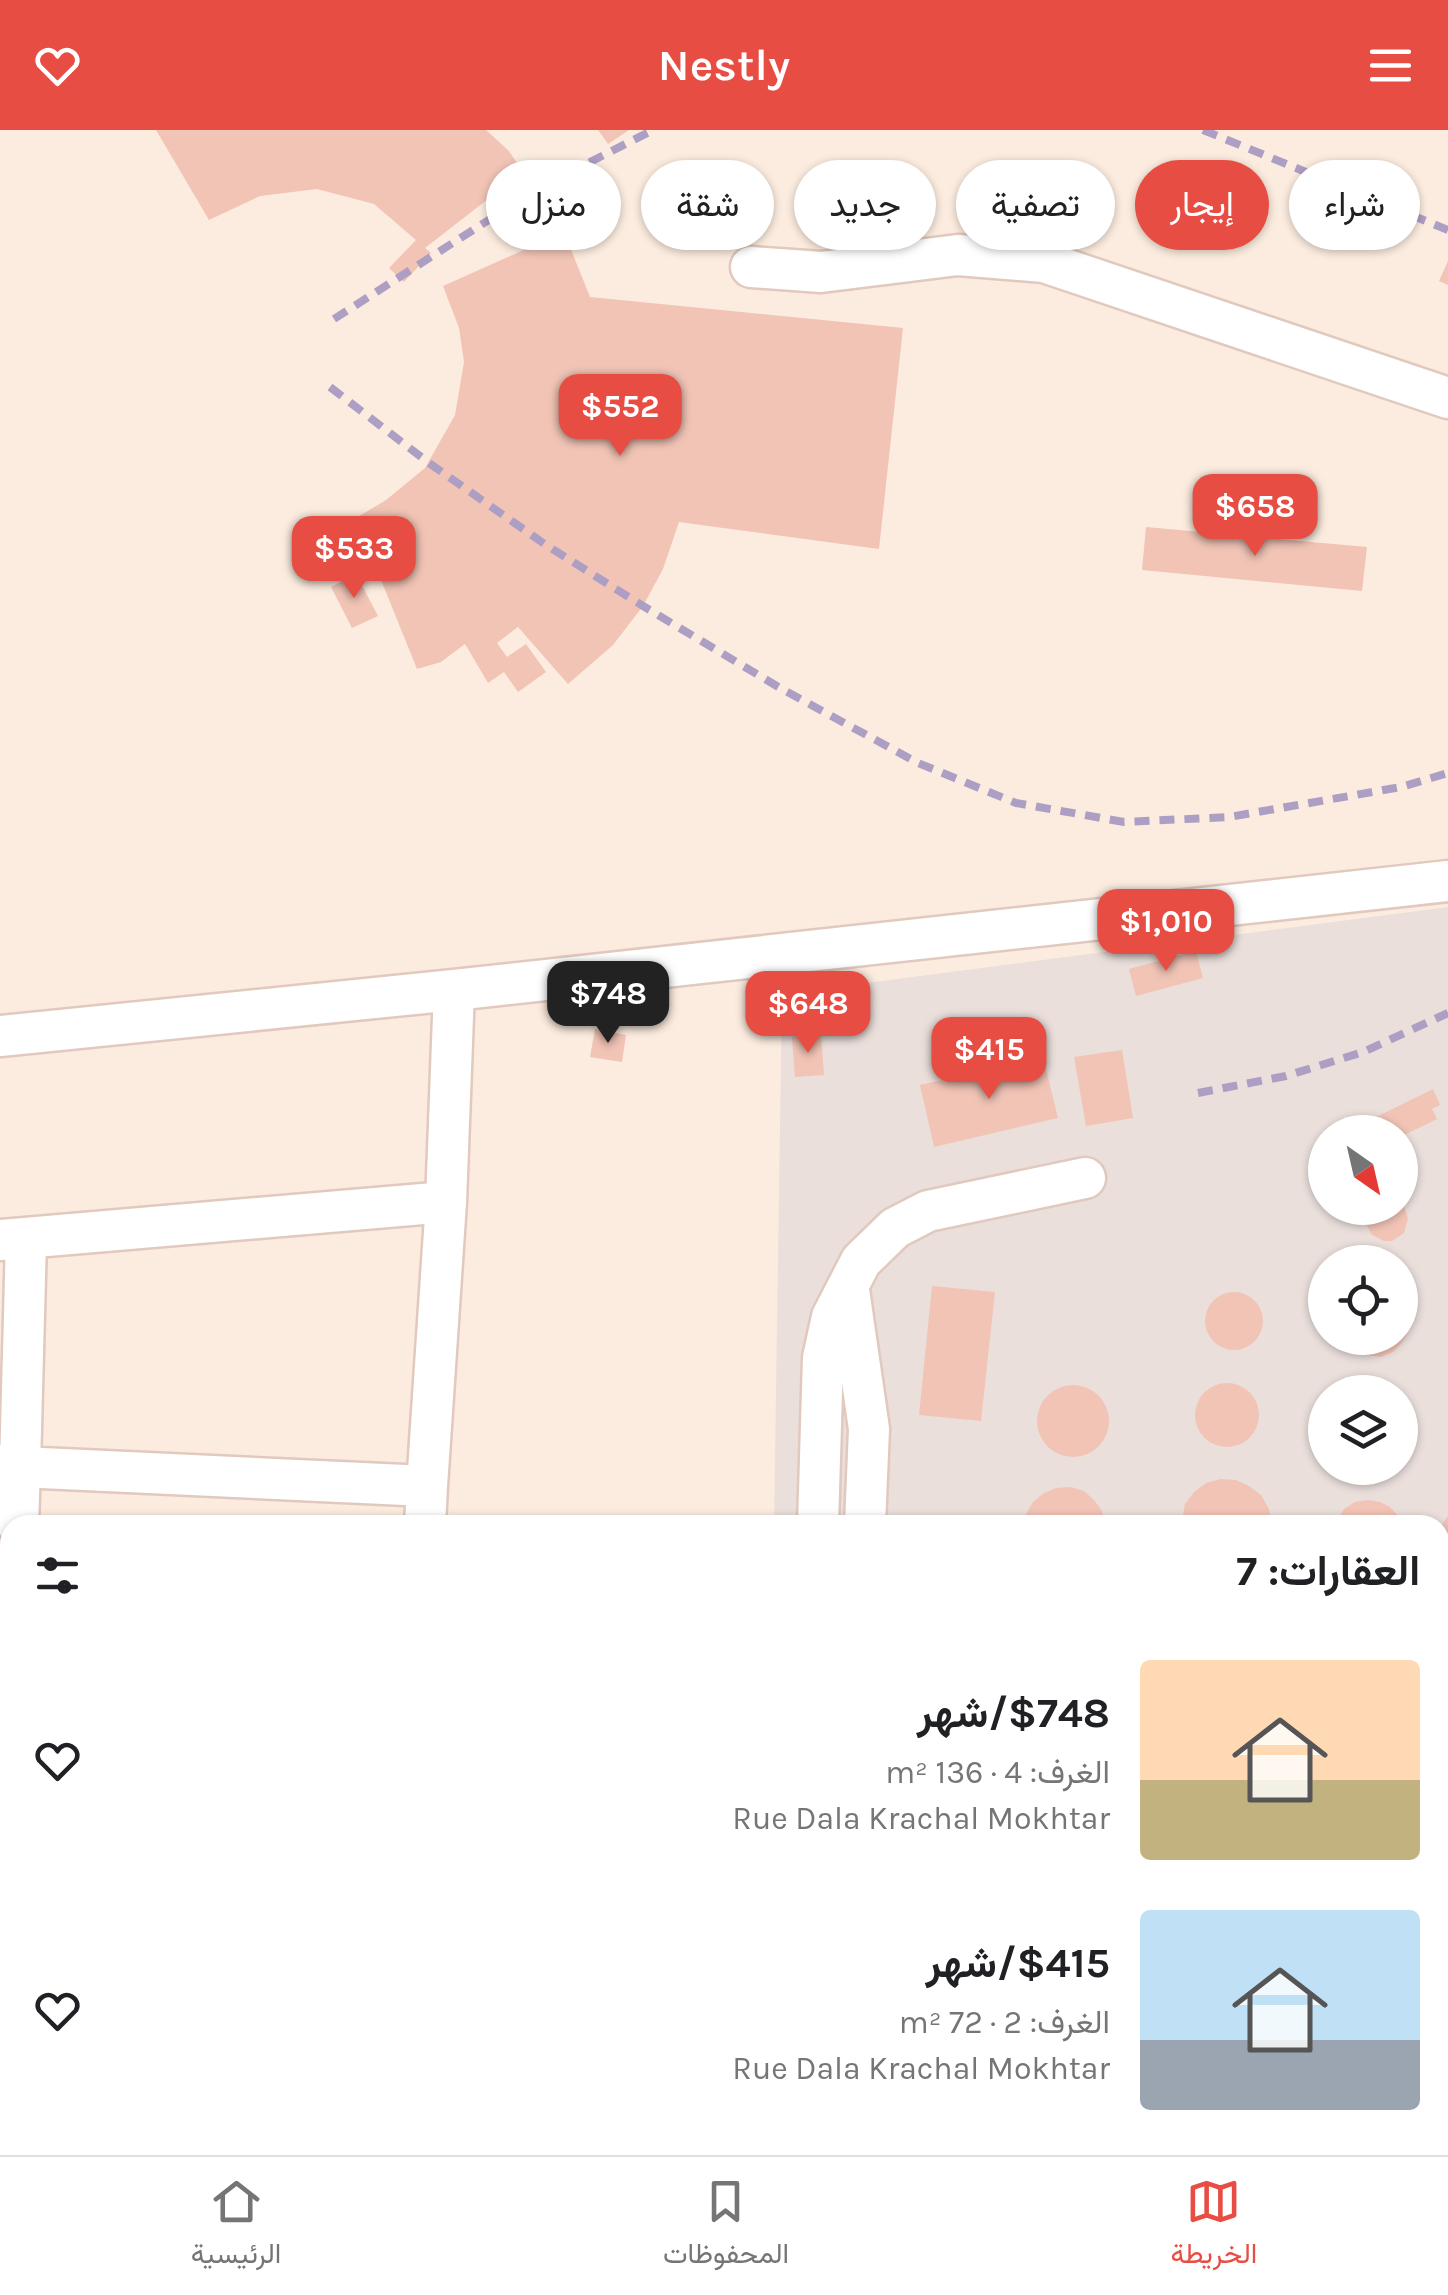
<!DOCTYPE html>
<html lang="ar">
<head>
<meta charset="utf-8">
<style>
	body { margin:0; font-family:Karla,Vazirmatn,sans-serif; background:#f6f6f6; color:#202124; direction:rtl; height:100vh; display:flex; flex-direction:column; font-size:38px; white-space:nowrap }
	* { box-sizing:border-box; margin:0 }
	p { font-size:32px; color:#757577 }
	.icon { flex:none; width:55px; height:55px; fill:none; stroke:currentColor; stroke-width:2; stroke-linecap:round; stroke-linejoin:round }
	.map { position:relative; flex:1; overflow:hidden; direction:ltr }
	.drawer { position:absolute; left:0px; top:1385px; width:1450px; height:640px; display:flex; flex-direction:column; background:#fff; border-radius:30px 30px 0 0; box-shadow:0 2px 8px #0004; direction:rtl }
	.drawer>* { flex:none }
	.hud { position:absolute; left:30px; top:30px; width:1390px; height:90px; direction:rtl; display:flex; gap:20px }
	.needle { width:65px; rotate:146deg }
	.buttons { position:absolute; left:1308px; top:985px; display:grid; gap:20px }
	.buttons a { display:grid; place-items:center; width:110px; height:110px; border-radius:50%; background:#fff; box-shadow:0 2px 8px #0004; font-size:50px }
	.price { position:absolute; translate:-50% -85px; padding:0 22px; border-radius:20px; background:#e74d43; color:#fff; font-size:32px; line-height:65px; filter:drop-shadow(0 2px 5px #0008) }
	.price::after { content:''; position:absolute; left:50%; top:60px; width:30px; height:22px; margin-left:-15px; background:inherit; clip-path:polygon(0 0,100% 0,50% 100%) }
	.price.active { background:#222; color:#fff }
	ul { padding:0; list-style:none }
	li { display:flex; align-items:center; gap:30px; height:250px; padding:0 30px }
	li span { display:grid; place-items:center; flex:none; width:280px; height:200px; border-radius:10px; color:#555 }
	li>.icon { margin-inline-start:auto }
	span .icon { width:120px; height:120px; fill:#fffc; stroke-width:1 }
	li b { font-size:42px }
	h2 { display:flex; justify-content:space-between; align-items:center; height:120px; padding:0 30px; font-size:42px }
	.tag { padding:0 35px; border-radius:45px; background:#fff; box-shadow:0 2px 8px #0004; font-size:35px; line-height:90px }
	.tag.active { background:#e74d43; color:#fff }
	header { display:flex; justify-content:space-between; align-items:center; height:130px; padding:0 30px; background:#e74d43; color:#fff; font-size:45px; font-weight:600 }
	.tabs { display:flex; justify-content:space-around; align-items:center; height:140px; border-top:2px solid #e0e0e0; background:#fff; font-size:28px; color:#757577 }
	.tabs a { display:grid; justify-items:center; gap:5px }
	.tabs .active { color:#e74d43 }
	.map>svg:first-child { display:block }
	.industrial { fill:#eadfdb; fill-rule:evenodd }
	.building { fill:#f1c4b6 }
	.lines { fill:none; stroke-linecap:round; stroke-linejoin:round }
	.minor-casing { stroke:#e1c9be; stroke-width:45 }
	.minor { stroke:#fff; stroke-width:40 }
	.rail { stroke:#ad9fc4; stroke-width:8; stroke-dasharray:15 10; stroke-linecap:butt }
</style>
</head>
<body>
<header><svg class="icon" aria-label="menu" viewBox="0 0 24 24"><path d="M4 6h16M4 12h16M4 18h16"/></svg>Nestly<svg class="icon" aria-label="heart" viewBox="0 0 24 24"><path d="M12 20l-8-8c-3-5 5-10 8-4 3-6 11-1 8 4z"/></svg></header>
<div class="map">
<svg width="1448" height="2025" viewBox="0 0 1448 2025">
	<rect width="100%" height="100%" fill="#fcecdf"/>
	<path class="industrial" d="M1448,777V1606L1440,1605V1395H774L782,864ZM1325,1002H1400V1078H1325ZM1325,1132H1400V1208H1325ZM1325,1262H1400V1338H1325Z"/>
	<path class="building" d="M156,0H486L509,21L523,42L425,118L431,123L404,152L389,138L416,110L374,74L317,59L260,66L209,90Z
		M598,0H629L608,14Z
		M1325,65L1364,75L1353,114L1315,103Z
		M564,102L590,167L903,198L879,419L679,392L663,439L643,476L613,515L568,554L518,497L497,513L507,527L526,514L546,542L518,562L504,542L488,553L465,514L441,532L417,539L356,388L386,370L425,338L455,285L464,232L459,198L443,156Z
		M1448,131V155L1439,151Z
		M1146,397L1367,417L1362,461L1142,440Z
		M349,408L362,435L337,446L325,420Z
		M356,444L378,486L352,498L331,457Z
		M1196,821L1203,848L1136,866L1129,839Z
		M595,899L626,905L622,932L590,927Z
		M821,904L824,945L795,947L792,907Z
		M1122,920L1133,988L1086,996L1074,927Z
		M1043,927L1058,988L934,1017L920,955Z
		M1433,959L1440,975L1432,979L1437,989L1400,1007V1002H1373L1368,991Z
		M1400,1072L1404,1076L1408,1089L1404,1103L1392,1111H1384L1372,1105L1365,1092L1369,1078H1400Z
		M932,1156L995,1162L981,1291L919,1285Z
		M1205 1191a29 29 0 1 1 58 0a29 29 0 1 1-58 0Z
		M1400,1163L1408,1180L1409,1192L1407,1204L1401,1214L1393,1222L1381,1227L1357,1224L1347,1218L1339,1208H1400Z
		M1195 1285a32 32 0 1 1 64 0a32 32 0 1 1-64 0Z
		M1037 1291a36 36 0 1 1 72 0a36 36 0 1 1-72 0Z
		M1400,1276L1409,1290L1410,1301L1408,1313L1400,1328Z
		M1221,1349L1236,1350L1249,1356L1261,1365L1269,1379L1272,1395H1181L1185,1374L1194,1362L1206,1353Z
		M1071,1357L1084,1361L1094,1370L1102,1381L1106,1395H1024L1026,1384L1033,1372L1044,1363L1056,1358Z
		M1368,1370L1380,1372L1390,1377L1398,1386L1403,1395H1334L1344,1379L1355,1372Z
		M1448,1386V1449L1440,1437V1397Z"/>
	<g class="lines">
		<g class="minor-casing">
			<path id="minor" d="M751,137L821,142L958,125L1044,132L1448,268
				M0,906L454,860L1448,751
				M446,1072L454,860
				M0,1110L446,1072L427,1356L20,1337L18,1395
				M849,1160L869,1299L865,1395
				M0,1335L20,1337L26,1109
				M425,1395L427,1356
				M818,1395L823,1228L832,1187L861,1131L895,1098L928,1081L1085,1048
				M1440,1594L1448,1595
				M0,1793L10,1571"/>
		</g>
		<use href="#minor" class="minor"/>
		<path class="rail" d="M1203,0L1448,100
			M334,189L537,59L653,0
			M330,257L429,333L546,415L643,476L780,558L918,633L1016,673L1124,692L1229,687L1401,657L1448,643
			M1198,963L1286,946L1363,922L1448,883"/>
	</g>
</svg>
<div class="buttons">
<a><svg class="needle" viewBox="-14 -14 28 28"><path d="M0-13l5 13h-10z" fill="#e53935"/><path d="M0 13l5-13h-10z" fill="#757577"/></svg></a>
<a><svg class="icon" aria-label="locate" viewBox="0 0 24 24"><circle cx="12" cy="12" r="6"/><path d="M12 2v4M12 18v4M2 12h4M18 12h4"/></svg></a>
<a><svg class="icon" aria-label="layers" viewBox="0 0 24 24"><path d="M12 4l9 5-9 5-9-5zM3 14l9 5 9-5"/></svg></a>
</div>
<b class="price" style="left:620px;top:329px">$552</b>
<b class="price" style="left:1255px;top:429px">$658</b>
<b class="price" style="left:354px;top:471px">$533</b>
<b class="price" style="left:1166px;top:844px">$1,010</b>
<b class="price active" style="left:608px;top:916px">$748</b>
<b class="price" style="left:808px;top:926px">$648</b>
<b class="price" style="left:989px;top:972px">$415</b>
<div class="hud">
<a class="tag">شراء</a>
<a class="tag active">إيجار</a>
<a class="tag">تصفية</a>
<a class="tag">جديد</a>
<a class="tag">شقة</a>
<a class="tag">منزل</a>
</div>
<section class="drawer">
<h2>العقارات: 7<svg class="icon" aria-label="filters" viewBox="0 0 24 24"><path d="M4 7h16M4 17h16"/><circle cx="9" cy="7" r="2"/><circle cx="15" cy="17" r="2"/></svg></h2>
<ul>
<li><span style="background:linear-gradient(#ffd9b3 60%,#c2b280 0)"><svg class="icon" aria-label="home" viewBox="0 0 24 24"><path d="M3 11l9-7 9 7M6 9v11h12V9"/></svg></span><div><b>$748/شهر</b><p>الغرف: 4 · 136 m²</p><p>Rue Dala Krachal Mokhtar</p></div><svg class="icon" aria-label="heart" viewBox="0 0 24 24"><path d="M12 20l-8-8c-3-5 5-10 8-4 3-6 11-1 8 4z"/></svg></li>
<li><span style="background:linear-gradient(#bfe0f5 65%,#9aa5b1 0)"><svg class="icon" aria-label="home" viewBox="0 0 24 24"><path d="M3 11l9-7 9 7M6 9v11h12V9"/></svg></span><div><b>$415/شهر</b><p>الغرف: 2 · 72 m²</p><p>Rue Dala Krachal Mokhtar</p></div><svg class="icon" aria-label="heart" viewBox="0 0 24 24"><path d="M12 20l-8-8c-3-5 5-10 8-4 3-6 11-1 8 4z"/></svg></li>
</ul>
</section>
</div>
<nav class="tabs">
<a class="active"><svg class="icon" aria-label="map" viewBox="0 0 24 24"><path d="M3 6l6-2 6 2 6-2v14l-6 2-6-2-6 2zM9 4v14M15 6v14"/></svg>الخريطة</a>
<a><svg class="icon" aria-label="saved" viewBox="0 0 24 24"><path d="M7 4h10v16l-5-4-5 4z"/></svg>المحفوظات</a>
<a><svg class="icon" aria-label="home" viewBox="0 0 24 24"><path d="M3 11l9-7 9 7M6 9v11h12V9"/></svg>الرئيسية</a>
</nav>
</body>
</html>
